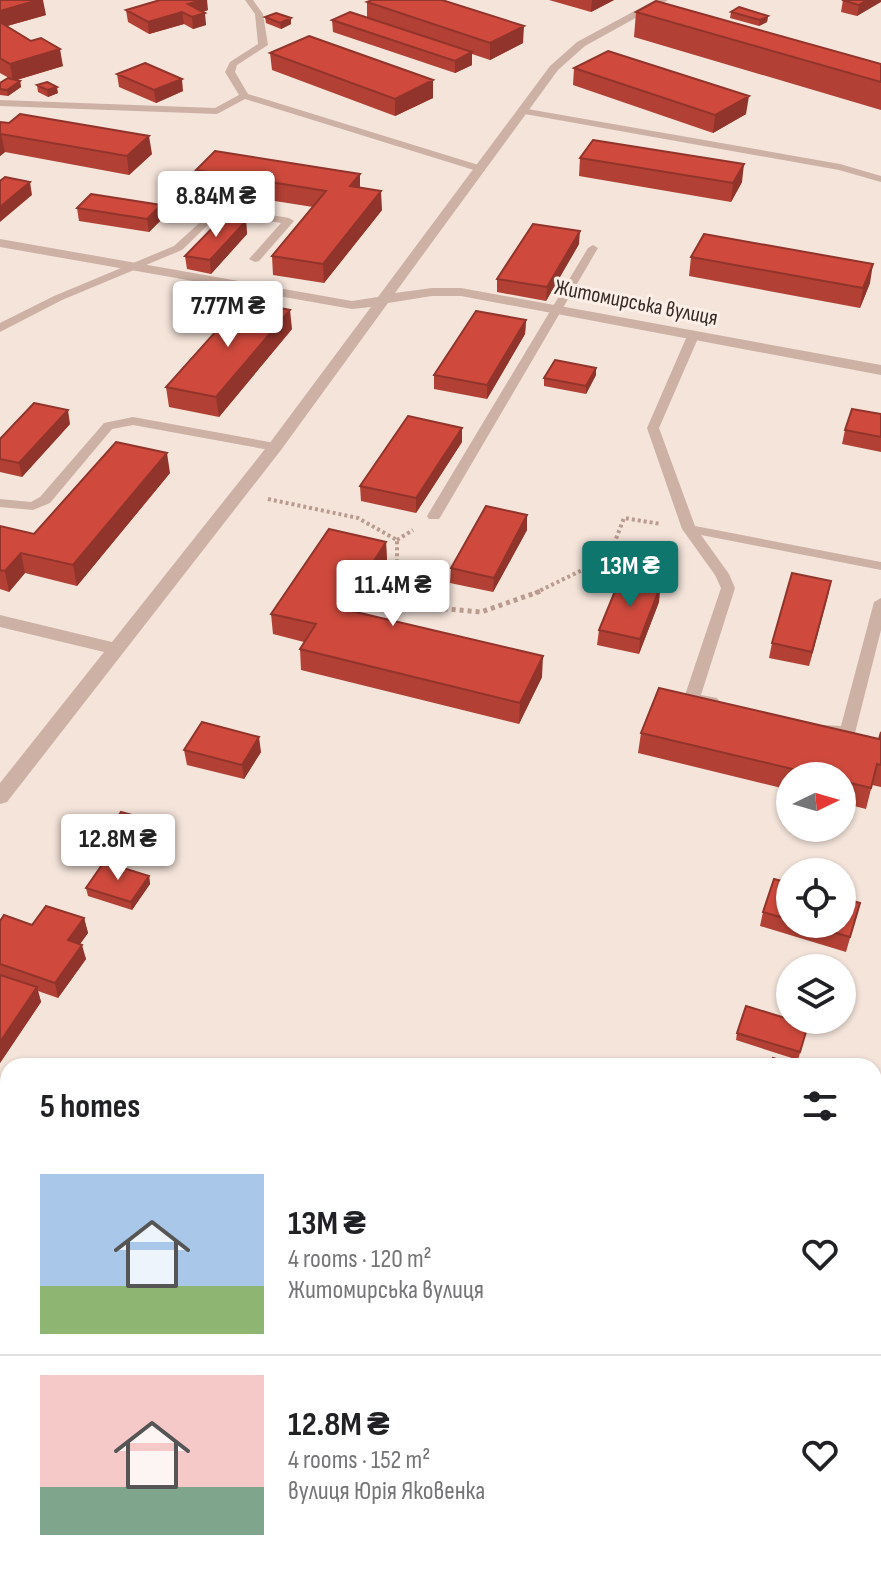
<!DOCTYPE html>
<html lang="en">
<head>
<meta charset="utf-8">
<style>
	body { margin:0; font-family:"Sofia Sans Condensed",sans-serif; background:#f6f6f6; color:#202124; height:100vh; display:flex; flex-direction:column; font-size:30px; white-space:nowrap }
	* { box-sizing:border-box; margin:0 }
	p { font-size:26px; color:#757577 }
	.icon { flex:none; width:44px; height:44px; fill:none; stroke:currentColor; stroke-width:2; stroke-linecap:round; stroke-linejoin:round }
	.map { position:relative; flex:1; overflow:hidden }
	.panel { position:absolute; left:0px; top:1058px; width:882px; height:514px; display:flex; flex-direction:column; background:#fff; border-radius:24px 24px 0 0; box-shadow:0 2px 6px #0004 }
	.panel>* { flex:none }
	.needle { width:52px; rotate:85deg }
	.controls { position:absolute; left:776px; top:762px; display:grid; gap:16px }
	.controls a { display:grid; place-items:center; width:80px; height:80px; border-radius:50%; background:#fff; box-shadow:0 2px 6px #0004; font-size:40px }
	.price { position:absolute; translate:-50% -68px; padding:0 18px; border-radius:8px; background:#fff; color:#222; font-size:26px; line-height:52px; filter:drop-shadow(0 2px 4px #0008) }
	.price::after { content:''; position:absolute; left:50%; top:48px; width:24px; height:18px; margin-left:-12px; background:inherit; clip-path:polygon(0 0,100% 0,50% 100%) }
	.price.selected { background:#0f766e; color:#fff }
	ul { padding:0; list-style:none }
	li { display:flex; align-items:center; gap:24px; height:200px; padding:0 40px }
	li+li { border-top:2px solid #e0e0e0 }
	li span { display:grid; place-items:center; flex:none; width:224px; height:160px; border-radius:0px; color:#555 }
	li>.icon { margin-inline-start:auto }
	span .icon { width:96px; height:96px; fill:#fffc; stroke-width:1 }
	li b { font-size:34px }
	h2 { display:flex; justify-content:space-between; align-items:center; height:96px; padding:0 40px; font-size:34px }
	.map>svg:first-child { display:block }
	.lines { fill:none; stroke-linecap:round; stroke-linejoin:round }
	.path-far1 { stroke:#b99b8f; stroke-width:4; stroke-dasharray:3 3; stroke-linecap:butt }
	.path { stroke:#b99b8f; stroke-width:5; stroke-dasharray:4 4; stroke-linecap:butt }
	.service { fill:#cdb1a5; fill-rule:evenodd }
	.minor { fill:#cdb1a5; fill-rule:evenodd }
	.wall { fill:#b24034 }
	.shaded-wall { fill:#91342b }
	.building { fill:#cf4a3d; stroke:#91342b; stroke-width:2 }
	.labels { text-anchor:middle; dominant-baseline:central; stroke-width:6; stroke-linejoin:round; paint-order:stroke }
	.far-street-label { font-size:22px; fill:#382a27; stroke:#fbefe7 }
</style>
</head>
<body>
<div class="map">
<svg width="881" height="1571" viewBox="0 0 881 1571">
	<rect width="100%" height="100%" fill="#f4e4da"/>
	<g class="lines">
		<path class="path-far1" d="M268,499L358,518L397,540V576L413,593
			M397,540L413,530
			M535,593L609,557L624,518L661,524"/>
		<path class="path" d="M411,591L425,607L481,612L541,591"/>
		<path class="service" d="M245,0H253L263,14L268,45L237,65L235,72L248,94L485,167V171H477L245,99L217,114L0,106V100L215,108L239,95L225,72L230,62L258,44L255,14Z
			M522,108L840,164L881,176V182L839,170L519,113L517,111Z
			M218,206L289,218L294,221L259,261L255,262L249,259L281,223L220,213L182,250L62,300L0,332V323L54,296L174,246Z
			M593,245L598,248L441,516L439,519H429L427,516L588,248Z
			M693,332L699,336L659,428L695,526L881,562V570L701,535L729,574L735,588L701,695L717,698L720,702L712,707L687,702L684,698L721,588L715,575L682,529L647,428L687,336Z
			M133,417L275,443L281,447L275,451L133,425L112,429L50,503L33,510L0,507V499L31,502L40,497L104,423Z
			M881,598V630L855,733L847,738L823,733L820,729L823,725L841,726L874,602Z"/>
		<path class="minor" d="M655,0H668L585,46L558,70L395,293L432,288H461L881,365V375L461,296H432L388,303L281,450L7,802L0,804V783L104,652L0,627V615L112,642L269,444L371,307L352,309L0,247V239L352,301L378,297L550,66L577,42Z"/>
	</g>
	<path class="wall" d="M0,0L46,15L7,26L63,66L17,80L20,81L21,87L8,96L0,95V83L9,78L0,73Z
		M549,0H614L591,12Z
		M843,0H881L857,16L841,12Z
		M367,2L523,43L490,60L472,54V65L455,73L333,32L332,20L367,18Z
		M126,10H208L203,12L206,25L193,29L184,24L149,34L128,22Z
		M636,12L881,64V110L634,37Z
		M731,12L768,16L767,22L759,26L730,18Z
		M265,17L291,24L281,29L266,23Z
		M270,53L433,98L395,116L272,70Z
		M574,68L746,114L713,133L573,85Z
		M117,74L183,91L156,103L119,87Z
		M37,85L58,93L48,97L38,92Z
		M0,122L152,154L129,175L5,152L0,156Z
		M580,158L742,182L731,202L579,176Z
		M196,170L360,174V188L382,210L324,283L273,275L272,256L313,207L198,189Z
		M161,205L162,219L149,232L79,221L77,208Z
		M246,221L247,234L211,274L187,269L185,256Z
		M579,244L546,301L497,292V279Z
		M691,257L870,283L860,308L689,276Z
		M526,320L525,334L487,399L434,389V375Z
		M292,329L219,417L169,407L166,387Z
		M596,375L586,394L544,386V378Z
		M881,414V452L842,444L845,430Z
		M70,424L22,477L0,472V439Z
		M462,442L416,513L361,501L360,486Z
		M170,473L77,586L25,573L9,592L0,589V526L34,534Z
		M527,515V530L493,592L450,583L451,568Z
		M386,542L387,562L355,612L542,677L519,724L301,670L300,649L304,642L273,634L271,614Z
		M831,581L809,666L769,658L772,643Z
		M660,587L659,602L639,654L597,645L599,630Z
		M881,732V787L872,785L866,809L842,803V776H790V790L638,753L641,733L879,739Z
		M184,750L261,752L244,779L187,765Z
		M166,832L148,860L104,848L103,840Z
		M149,876L150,884L132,910L88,896L86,888Z
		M790,883V924H842L860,903L846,952L760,926L763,912Z
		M84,918L88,933L80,944L86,959L58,998L38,991L41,1002L0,1063V921L32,925Z
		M808,1025L798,1060L736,1040L737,1033Z
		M0,1154L8,1227L0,1224Z"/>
	<path class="shaded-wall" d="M38,0H43L46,15L0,28V11Z
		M202,0H207L208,10L189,16L188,4Z
		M592,0H614L591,12Z
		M867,0H881V2L857,16L859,5Z
		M182,12L184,24L149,34L148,22Z
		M205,13L206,25L193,29L192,17Z
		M768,16L767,22L759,26L760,20Z
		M291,18V24L281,29L280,23Z
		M524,26L523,43L490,60V43Z
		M60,49L63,66L13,81L10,64Z
		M472,52V65L455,73V61Z
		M182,79L183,91L156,103L154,90Z
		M433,80V98L395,116V99Z
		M20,81L21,87L8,96L7,90Z
		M57,87L58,93L48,97L47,90Z
		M749,96L746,114L713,133L715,115Z
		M1,134L5,152L0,156V135Z
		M149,136L152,154L129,175L127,156Z
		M744,164L742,182L731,202L733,183Z
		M360,174V192L350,186Z
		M30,182L32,195L0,222V207Z
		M381,191L382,210L324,283L323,264Z
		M161,205L162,219L149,232L147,219Z
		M246,221L247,234L211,274L210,260Z
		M580,231L579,244L546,301L547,287Z
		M873,264L870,283L860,308L863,288Z
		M290,310L292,329L219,417L216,397Z
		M526,320L525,334L487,399V385Z
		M596,368V375L586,394V386Z
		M68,410L70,424L22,477L19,463Z
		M462,428V442L416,513V498Z
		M167,453L170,473L77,586L73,565Z
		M527,515V530L493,592L494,578Z
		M386,542L387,562L344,630L343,609Z
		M21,553L25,573L9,592L5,571Z
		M831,581L828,596L809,666L812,652Z
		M660,587L659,602L639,654L640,639Z
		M543,656L542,677L519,724L520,703Z
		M259,737L261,752L244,779L242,765Z
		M165,824L166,832L148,860L147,852Z
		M149,876L150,884L132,910L131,902Z
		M84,918L88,933L72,955L68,940Z
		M82,945L86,959L58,998L55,983Z
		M37,987L41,1002L0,1063V1042Z
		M8,1206V1227L3,1213Z"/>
	<path class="building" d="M0,0H38L0,11Z
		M160,0H202L188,4L205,13L192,17L182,12L148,22L126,10Z
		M372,0H442L524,26L490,43L367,2Z
		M842,0H867L859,5Z
		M656,1L881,64V82L636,12Z
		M739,7L768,16L760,20L731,12Z
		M350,12L472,52L455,61L332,20Z
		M276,13L291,18L280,23L265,17Z
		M0,22L31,41L41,38L60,49L10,64L0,58Z
		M309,36L433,80L395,99L270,53Z
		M608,51L749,96L715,115L574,68Z
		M145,63L182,79L154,90L117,74Z
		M8,78L20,81L7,90L0,89V83Z
		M47,82L57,87L47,90L37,85Z
		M20,114L149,136L127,156L1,134L0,135V122L9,123Z
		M593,140L744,164L733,183L580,158Z
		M215,151L360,174L350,186L381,191L323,264L272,256L326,191L196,170Z
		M5,177L30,182L0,207V181Z
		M91,194L161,205L147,219L77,208Z
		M223,217L246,221L210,260L185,256Z
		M533,224L580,231L547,287L497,279Z
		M704,234L873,264L863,288L691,257Z
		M243,301L290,310L216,397L166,387Z
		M476,311L526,320L487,385L434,375Z
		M555,360L596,368L586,386L544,378Z
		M34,403L68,410L19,463L0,459V439Z
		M852,409L881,414V437L845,430Z
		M408,416L462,428L416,498L360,486Z
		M116,442L167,453L73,565L21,553L5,571L0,570V526L34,534Z
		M486,506L527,515L494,578L451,568Z
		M329,529L386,542L343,609L543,656L520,703L300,649L316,624L271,614Z
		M792,573L831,581L812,652L772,643Z
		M620,579L660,587L640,639L599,630Z
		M659,688L879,739L881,732V765L877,764L871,788L842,781V776H822L641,733Z
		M202,722L259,737L242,765L184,750Z
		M121,812L165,824L147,852L103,840Z
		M104,862L149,876L131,902L86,888Z
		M774,879L790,883V920L763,912Z
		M842,898L860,903L850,937L805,924H842Z
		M46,906L84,918L68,940L82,945L55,983L0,964V921L4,915L32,925Z
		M0,975L37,987L0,1042Z
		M746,1006L808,1025L800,1052L737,1033Z
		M773,1058L800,1066H771Z
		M0,1154L8,1157V1206L3,1213L0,1212Z"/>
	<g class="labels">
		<g class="far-street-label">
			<text transform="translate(636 303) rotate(11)">Житомирська вулиця</text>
		</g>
	</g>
</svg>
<div class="controls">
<a><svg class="needle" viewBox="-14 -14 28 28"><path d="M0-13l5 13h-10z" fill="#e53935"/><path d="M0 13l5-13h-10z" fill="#757577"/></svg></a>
<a><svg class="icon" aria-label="locate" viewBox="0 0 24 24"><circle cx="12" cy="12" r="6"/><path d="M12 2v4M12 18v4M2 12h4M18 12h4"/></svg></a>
<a><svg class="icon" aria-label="layers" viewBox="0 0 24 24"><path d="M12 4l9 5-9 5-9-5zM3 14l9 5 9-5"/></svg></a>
</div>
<b class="price" style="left:216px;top:239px">8.84M ₴</b>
<b class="price" style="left:228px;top:349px">7.77M ₴</b>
<b class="price selected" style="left:630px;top:609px">13M ₴</b>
<b class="price" style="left:393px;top:628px">11.4M ₴</b>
<b class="price" style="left:118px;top:882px">12.8M ₴</b>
<section class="panel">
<h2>5 homes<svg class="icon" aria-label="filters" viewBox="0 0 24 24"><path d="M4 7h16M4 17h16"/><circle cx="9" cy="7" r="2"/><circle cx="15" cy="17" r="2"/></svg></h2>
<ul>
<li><span style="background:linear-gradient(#a9c7e8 70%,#8fb573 0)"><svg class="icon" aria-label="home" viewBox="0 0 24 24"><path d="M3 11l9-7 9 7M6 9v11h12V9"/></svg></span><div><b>13M ₴</b><p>4 rooms · 120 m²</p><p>Житомирська вулиця</p></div><svg class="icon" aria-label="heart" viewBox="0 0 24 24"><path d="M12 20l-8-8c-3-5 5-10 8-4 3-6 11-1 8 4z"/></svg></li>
<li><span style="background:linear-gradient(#f6c9c9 70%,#7fa58c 0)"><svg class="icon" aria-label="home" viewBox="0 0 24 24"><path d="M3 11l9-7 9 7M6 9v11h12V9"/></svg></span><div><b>12.8M ₴</b><p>4 rooms · 152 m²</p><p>вулиця Юрія Яковенка</p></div><svg class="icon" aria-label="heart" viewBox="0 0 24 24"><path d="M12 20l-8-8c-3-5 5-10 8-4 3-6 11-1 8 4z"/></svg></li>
</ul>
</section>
</div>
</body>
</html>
